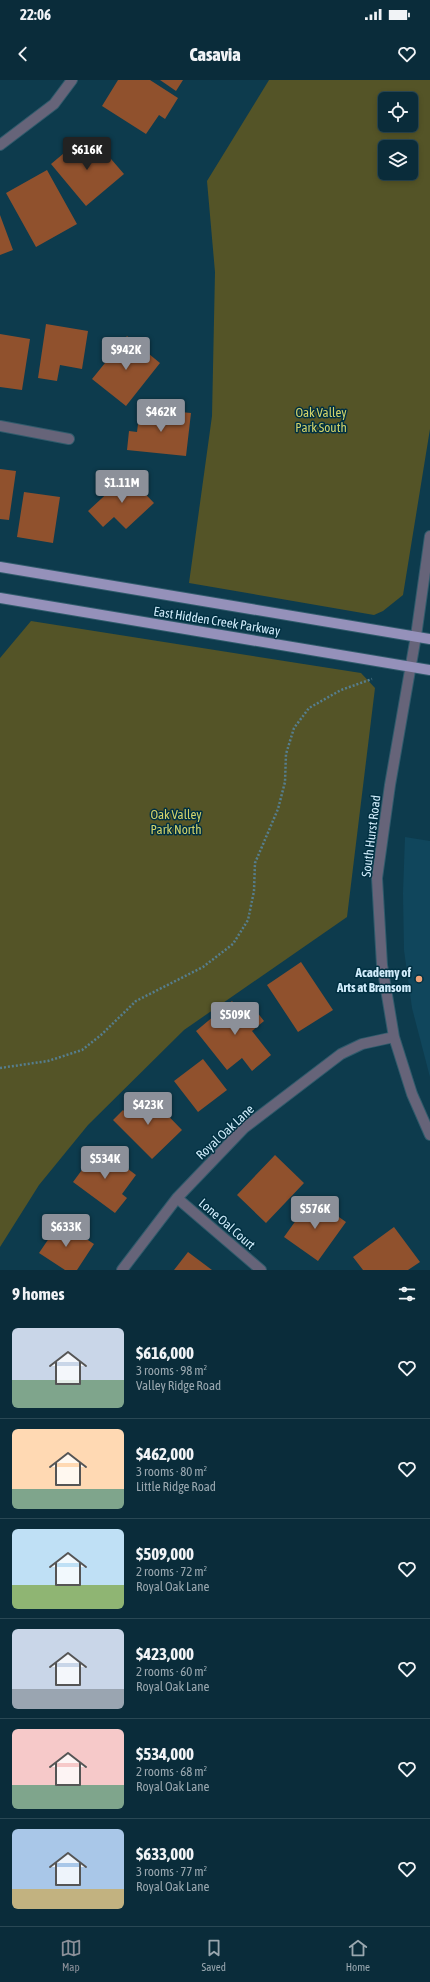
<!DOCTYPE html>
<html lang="en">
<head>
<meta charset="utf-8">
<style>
	body { margin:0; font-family:"Asap Condensed",sans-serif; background:#133442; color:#f1f3f6; height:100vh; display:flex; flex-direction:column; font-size:15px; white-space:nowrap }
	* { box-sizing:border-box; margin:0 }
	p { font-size:13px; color:#99a7af }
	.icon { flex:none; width:22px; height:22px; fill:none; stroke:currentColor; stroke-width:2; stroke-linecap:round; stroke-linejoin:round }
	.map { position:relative; height:1190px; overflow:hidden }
	.details { display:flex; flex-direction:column; background:#0a2c3a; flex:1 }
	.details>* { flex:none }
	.controls { position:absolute; left:378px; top:12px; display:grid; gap:8px }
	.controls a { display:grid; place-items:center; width:40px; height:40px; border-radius:6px; background:#0a2c3a; box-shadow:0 2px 6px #0003,0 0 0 1px #2a4854; font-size:20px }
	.price { position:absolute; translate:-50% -34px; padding:0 9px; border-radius:4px; background:#8c9099; color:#fff; font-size:13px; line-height:26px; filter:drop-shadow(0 1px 2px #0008) }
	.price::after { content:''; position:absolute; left:50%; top:24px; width:12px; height:9px; margin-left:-6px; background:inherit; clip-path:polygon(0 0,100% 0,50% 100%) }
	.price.selected { background:#222; color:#fff }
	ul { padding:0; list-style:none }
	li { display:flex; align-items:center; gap:12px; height:100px; padding:0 12px }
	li+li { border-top:1px solid #2a4854 }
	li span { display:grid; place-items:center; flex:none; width:112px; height:80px; border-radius:6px; color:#555 }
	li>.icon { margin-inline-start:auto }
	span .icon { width:48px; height:48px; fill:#fffc; stroke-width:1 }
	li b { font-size:17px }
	h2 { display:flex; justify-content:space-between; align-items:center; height:48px; padding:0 12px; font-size:17px }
	.status { display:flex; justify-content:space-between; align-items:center; height:28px; padding:0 20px; background:#0a2c3a; direction:ltr }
	.status svg { height:11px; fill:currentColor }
	header { display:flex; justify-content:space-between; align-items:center; height:52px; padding:0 12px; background:#0a2c3a; font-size:18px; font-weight:800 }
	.tab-bar { display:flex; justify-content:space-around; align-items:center; height:56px; border-top:1px solid #2a4854; background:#0a2c3a; font-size:11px; color:#99a7af }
	.tab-bar a { display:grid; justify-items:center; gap:2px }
	.tab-bar .selected { color:#8c9099 }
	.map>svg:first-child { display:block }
	.built { fill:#10465c }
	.green { fill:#545427; fill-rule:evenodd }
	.building { fill:#90512d }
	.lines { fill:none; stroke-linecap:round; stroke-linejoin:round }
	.minor-casing { stroke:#305b6c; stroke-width:12 }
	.major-casing { stroke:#305b6c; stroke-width:12 }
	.path { stroke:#567e8e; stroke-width:2.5; stroke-dasharray:2 2; stroke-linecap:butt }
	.minor { stroke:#666479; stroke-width:10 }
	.major { stroke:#9591ba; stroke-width:10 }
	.poi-dot { fill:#f0a378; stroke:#003042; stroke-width:1.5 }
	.labels { text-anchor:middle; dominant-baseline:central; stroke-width:3; stroke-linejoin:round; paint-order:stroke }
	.park-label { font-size:13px; fill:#d1d26a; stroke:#003042 }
	.street-label { font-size:13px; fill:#d0ecfb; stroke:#003042 }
	.poi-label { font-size:13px; font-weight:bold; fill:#d0ecfb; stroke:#003042; text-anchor:end }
</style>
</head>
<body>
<div class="status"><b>22:06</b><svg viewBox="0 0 49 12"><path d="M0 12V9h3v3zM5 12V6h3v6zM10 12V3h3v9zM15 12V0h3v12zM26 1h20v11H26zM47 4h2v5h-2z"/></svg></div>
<header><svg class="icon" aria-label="back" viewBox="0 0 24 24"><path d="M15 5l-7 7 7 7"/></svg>Casavia<svg class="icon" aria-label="heart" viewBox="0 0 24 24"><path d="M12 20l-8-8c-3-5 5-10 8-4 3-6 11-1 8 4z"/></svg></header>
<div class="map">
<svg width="430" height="1190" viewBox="0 0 430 1190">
	<rect width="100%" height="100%" fill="#0d3b4d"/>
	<path class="built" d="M405,757L430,761V997L412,928L404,870L403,813Z"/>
	<path class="green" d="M269,0H430V349L403,515L383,531L374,535L189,503L212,336L215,192L207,101ZM385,19H411V45H385ZM385,67H411V93H385Z
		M31,541L361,593L375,608L347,837L184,950L88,1045L39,1105L0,1167V578Z"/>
	<path class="building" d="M118,0H150L178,18L165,39L159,35L146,54L102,26Z
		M160,0H183L176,11Z
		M82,58L99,77L105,72L124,94L86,126L51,84Z
		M47,90L77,144L36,167L6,113Z
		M0,135L13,170L0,175Z
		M46,244L88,251L82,289L60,285L57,301L38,298Z
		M0,254L30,259L22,310L0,307Z
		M127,256L160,283L126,326L92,299Z
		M140,328L191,333L186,376L127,370L129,351L137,352Z
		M0,389L16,391L9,440L0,439Z
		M127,395L154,423L126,449L114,437L103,447L88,431Z
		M24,412L60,417L53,463L17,457Z
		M301,882L333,930L298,952L267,905Z
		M232,921L239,929L249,922L264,941L252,951L271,975L252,991L242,978L227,990L196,951Z
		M203,979L227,1010L198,1032L174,1001Z
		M147,1014L182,1050L152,1079L113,1040L123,1030L127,1034Z
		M99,1067L136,1095L122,1114L127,1118L115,1133L73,1102Z
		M275,1075L304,1103L266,1143L237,1115Z
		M312,1118L346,1142L318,1181L284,1157Z
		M60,1142L94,1164L77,1190H65L39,1173Z
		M394,1147L420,1182L408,1190H363L353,1177Z
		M188,1172L212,1190H174Z"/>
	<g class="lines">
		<g class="minor-casing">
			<path id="minor" d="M0,65L54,24L72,0
				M0,346L69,359
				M430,456L416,556L390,705L377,798L382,885L394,957L412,1014L430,1055
				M177,1118L261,1190
				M122,1190L177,1118L244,1048L341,974L362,964L394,957"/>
		</g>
		<g class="major-casing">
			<path id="major" d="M0,487L430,559
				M0,518L430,590"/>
		</g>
		<path class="path" d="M0,988L48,981L82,970L101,955L136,921L203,887L233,864L248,840L254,811L255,783L278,729L285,702L286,674L294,648L309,628L341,610L372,599"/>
		<use href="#minor" class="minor"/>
		<use href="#major" class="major"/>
	</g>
	<circle class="poi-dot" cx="419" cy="899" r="4"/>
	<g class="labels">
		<g class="park-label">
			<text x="321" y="332">Oak Valley<tspan x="321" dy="15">Park South</tspan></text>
			<text x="176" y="734">Oak Valley<tspan x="176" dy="15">Park North</tspan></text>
		</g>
		<g class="street-label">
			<text transform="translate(217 541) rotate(9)">East Hidden Creek Parkway</text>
			<text transform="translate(371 756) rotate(-83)">South Hurst Road</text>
			<text transform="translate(225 1052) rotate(-43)">Royal Oak Lane</text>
			<text transform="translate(227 1144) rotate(41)">Lone Oal Court</text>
		</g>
		<g class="poi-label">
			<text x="411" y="892">Academy of<tspan x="411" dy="15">Arts at Bransom</tspan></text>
		</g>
	</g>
</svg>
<div class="controls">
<a><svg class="icon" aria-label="locate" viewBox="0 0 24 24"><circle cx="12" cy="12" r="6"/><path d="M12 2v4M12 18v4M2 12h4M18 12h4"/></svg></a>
<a><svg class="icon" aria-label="layers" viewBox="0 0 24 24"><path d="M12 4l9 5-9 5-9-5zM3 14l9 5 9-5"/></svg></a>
</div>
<b class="price selected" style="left:87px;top:91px">$616K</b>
<b class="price" style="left:126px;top:291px">$942K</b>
<b class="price" style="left:161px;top:353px">$462K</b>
<b class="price" style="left:122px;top:424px">$1.11M</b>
<b class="price" style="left:235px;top:956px">$509K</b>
<b class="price" style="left:148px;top:1046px">$423K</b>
<b class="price" style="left:105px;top:1100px">$534K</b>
<b class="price" style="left:315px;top:1150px">$576K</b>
<b class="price" style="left:66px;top:1168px">$633K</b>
</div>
<section class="details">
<h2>9 homes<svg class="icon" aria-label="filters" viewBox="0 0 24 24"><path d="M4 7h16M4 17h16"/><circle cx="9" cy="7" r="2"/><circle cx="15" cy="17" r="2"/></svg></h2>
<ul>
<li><span style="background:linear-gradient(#c9d6e8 65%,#7fa58c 0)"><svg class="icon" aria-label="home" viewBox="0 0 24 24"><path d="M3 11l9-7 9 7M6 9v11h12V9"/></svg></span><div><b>$616,000</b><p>3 rooms · 98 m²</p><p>Valley Ridge Road</p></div><svg class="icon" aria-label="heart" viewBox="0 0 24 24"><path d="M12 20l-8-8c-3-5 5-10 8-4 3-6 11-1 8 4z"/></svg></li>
<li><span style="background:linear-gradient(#ffd9b3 75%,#7fa58c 0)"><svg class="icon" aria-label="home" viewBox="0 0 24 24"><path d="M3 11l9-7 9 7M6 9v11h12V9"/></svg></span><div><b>$462,000</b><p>3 rooms · 80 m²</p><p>Little Ridge Road</p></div><svg class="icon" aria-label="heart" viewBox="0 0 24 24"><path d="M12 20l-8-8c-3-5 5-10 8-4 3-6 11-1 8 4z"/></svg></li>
<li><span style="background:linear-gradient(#bfe0f5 70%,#8fb573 0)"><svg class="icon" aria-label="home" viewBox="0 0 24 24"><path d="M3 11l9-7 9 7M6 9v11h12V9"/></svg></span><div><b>$509,000</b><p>2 rooms · 72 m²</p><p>Royal Oak Lane</p></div><svg class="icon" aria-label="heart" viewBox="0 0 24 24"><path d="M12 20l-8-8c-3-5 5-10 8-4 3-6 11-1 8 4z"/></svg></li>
<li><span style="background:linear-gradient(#c9d6e8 75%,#9aa5b1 0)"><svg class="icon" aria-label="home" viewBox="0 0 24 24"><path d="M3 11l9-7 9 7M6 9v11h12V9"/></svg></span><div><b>$423,000</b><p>2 rooms · 60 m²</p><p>Royal Oak Lane</p></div><svg class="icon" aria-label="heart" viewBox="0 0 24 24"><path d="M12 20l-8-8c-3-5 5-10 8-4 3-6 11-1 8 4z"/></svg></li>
<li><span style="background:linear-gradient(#f6c9c9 70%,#7fa58c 0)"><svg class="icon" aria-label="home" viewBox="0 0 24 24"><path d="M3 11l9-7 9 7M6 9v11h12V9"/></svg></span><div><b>$534,000</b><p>2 rooms · 68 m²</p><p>Royal Oak Lane</p></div><svg class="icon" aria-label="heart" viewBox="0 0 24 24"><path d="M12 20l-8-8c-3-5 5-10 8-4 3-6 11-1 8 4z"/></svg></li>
<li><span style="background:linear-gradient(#a9c7e8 75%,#c2b280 0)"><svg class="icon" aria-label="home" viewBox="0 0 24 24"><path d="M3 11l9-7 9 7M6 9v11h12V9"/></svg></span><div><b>$633,000</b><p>3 rooms · 77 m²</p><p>Royal Oak Lane</p></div><svg class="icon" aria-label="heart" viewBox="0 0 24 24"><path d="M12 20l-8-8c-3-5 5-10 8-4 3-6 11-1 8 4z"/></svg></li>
</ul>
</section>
<nav class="tab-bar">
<a class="selected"><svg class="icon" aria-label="map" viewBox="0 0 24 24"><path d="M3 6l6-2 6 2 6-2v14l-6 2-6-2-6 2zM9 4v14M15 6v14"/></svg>Map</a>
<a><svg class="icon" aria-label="saved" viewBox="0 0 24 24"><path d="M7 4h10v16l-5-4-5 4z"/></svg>Saved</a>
<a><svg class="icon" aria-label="home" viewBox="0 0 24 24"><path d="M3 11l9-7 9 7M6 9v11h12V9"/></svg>Home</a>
</nav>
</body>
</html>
